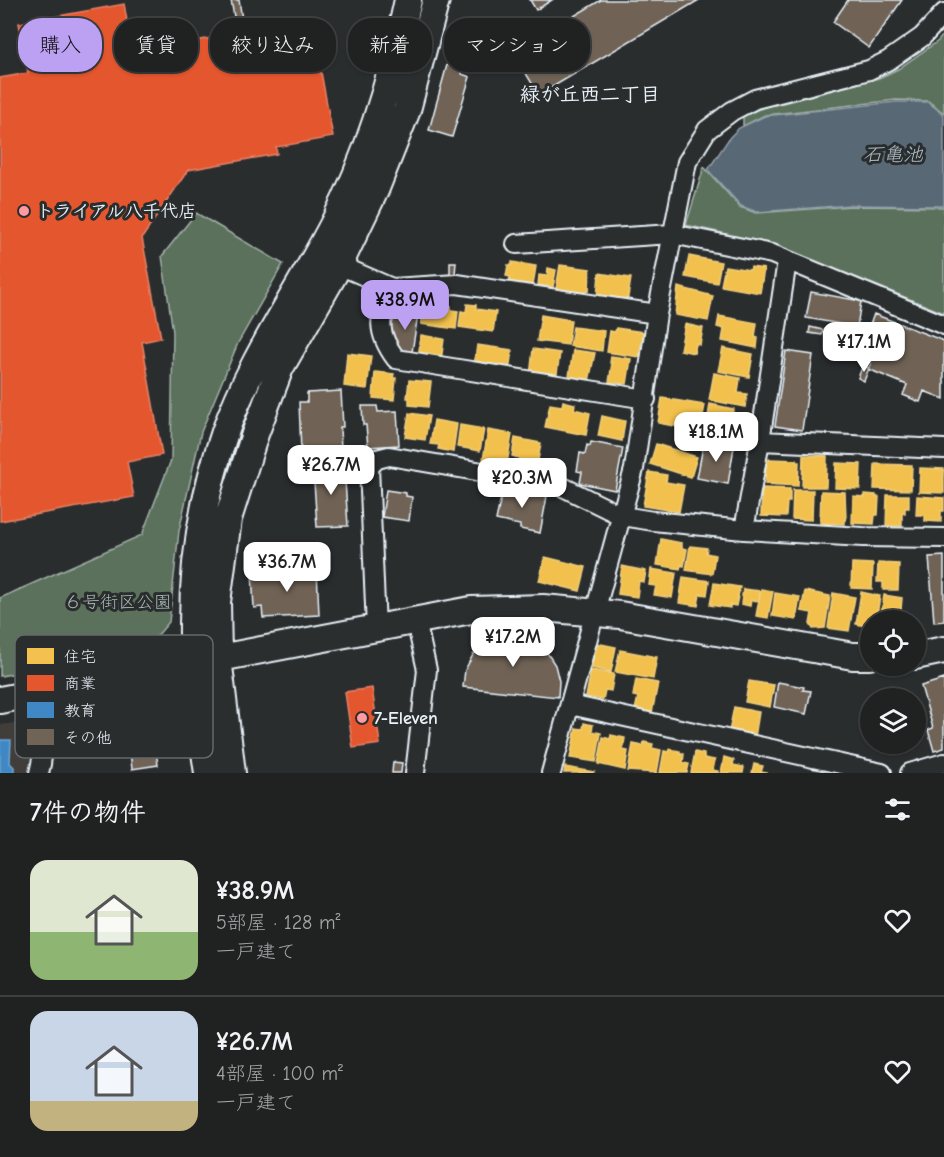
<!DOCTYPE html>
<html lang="ja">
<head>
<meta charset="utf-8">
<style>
	body { margin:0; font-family:"Comic Neue","Klee One",sans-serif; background:#282a2a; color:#f1f3f6; height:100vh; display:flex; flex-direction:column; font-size:22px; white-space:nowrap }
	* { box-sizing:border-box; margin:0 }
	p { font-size:20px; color:#a2a4a5 }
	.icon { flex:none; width:33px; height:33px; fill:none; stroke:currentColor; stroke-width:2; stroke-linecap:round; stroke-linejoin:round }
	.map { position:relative; height:773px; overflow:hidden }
	.sheet { display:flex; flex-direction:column; background:#202222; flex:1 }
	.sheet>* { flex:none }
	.hud { position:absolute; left:18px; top:18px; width:600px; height:54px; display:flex; gap:12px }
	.fabs { position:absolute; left:860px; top:610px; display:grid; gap:12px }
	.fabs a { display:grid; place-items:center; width:66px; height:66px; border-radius:50%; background:#202222; box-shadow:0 2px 4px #0004,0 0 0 2px #3d3f40; font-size:30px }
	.price { position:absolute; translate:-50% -51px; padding:0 14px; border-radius:12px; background:#fff; color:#222; font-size:20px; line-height:39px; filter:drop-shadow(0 2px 3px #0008) }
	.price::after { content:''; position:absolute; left:50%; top:36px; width:18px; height:14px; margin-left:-9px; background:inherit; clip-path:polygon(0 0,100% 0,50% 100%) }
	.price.current { background:#bca0f2; color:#111 }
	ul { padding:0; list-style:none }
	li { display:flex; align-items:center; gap:18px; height:150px; padding:0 30px }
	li+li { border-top:2px solid #3d3f40 }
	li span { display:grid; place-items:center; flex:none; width:168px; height:120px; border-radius:18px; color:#555 }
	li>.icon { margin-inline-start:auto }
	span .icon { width:72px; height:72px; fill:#fffc; stroke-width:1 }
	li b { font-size:26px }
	h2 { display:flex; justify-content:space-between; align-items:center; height:72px; padding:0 30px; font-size:26px }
	.tag { padding:0 21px; border-radius:24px; background:#202222; box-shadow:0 2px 4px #0004,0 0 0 2px #3d3f40; font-size:21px; line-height:54px }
	.tag.current { background:#bca0f2; color:#111 }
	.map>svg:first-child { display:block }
	.built { fill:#3f3e3a }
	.green { fill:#5b715c; stroke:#a2b1aa; stroke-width:1.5 }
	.water { fill:#586774; stroke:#929ea9; stroke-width:1.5 }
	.homes { fill:#f2c14e; stroke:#efcf81; stroke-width:1.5 }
	.shops { fill:#e4572e; stroke:#e5856b; stroke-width:1.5 }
	.schools { fill:#3f88c5; stroke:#72a8d4; stroke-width:1.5 }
	.building { fill:#706456; stroke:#e8f1f8; stroke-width:1.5 }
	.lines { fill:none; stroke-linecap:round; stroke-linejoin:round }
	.street-casing { stroke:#e8f1f8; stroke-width:22 }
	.secondary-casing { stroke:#e8f1f8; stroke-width:30 }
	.street { stroke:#2a2d2e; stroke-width:18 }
	.secondary { stroke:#2a2d2e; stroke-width:26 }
	.poi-dot { fill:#ff9aa2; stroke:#2a2d2e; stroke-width:2 }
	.labels { text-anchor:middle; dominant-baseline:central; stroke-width:6; stroke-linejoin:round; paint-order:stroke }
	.poi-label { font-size:18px; font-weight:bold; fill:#e8f1f8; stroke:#2a2d2e; text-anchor:start }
	.park-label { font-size:18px; fill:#a9b7b2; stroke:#2a2d2e }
	.neighbourhood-label { font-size:20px; font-weight:bold; fill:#e8f1f8; stroke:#2a2d2e }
	.water-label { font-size:20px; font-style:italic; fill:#aebac3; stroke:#2a2d2e }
	.key { fill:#2a2d2e; stroke:#63686b; stroke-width:1.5 }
	.key-label { font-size:16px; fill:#e8f1f8 }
</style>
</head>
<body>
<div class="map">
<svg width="944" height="773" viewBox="0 0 944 773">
	<rect width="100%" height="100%" fill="#2a2d2e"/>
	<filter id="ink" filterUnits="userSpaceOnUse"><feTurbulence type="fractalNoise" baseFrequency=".0167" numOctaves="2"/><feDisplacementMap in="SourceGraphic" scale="12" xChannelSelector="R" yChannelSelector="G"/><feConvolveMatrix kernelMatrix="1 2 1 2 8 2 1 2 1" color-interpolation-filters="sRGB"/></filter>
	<g filter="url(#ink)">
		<path class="built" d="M29,721L34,725L35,731L28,773H0V725Z"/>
		<path class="green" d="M944,34V113L928,101L896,100L765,115L743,126V116L759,109L879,78L898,69L938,41Z
			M704,167L740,207L756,213L851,206L944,207V313L776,245L686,225Z
			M196,213L283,264L238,343L201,432L179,531L169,622L145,650L0,676V598L142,535L171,460L173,332L162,256Z"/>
		<path class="water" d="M896,102H928L944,115V206L850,205L757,212L741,206L708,170L730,137L739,128L765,116Z"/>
		<path class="homes" d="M689,256L721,262L717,283L685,277Z
			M512,262L536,266L533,286L509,282L510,277L506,276L508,265H512Z
			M560,265L590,269L589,291L579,293L556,289Z
			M725,266L750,270L751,267L764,269L760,293L721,286Z
			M548,268L556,270L553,287L538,285L539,275L547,276Z
			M599,273L631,278L627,303L597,298Z
			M678,287L713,296L708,321L675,315Z
			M432,303L451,306V310L458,311L456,329L421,324L424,306L432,307Z
			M467,304L476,305V309L496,312L493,332L459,327L461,311L466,312Z
			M541,315L571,320L568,345L537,341Z
			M719,316L757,323L755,337L758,338L757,348L722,341L724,329L717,327Z
			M685,324L703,328L700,345L696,344L694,353L680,350Z
			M573,327L604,331L602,351L570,346Z
			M616,328L643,332L639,357L607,352L610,331L615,332Z
			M421,335L444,339L441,361L418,358Z
			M477,345L512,350L509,371L474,366Z
			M723,348L753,354L749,377L718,371Z
			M533,349L560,353L556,380L530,376Z
			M573,350L595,353L588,386L568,383Z
			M347,353L371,356L367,389L344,386Z
			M611,356L631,359L627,384L609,382L612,363H610Z
			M375,372L394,374L393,378H396L394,400L373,398Z
			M714,373L740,378L738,393L747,394L745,407L709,400Z
			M409,380L431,382L428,407L409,405V398H407Z
			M662,398L705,405L700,431L658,423Z
			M563,401L575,404L574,409L590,413L586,435L545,427L550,404L562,406Z
			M710,404L734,409L730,441L705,436Z
			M409,413L429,416L425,440L405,437Z
			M602,416L625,421L622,441L598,436Z
			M434,420L457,424L453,452L438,449L439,445L430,444Z
			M460,425L484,429L480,451L457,447Z
			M488,430L512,434L507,464L483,460Z
			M515,438L541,443L537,466L518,463L519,458L512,456Z
			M656,444L697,457L691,477L650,464Z
			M803,455L827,456L826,487H802Z
			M769,459L797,460V462H799L798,486L765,484L766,461H769Z
			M836,463L861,464L860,489L835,488Z
			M875,464L912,465L911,490L874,489Z
			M920,468L944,469V493L919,492Z
			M649,472L667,475L666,482L684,485L679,512L643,506Z
			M762,488L790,489V502H787L786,517L761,516Z
			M793,490H813L812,520L792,519Z
			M821,491L845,492L846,520H844V524L820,523Z
			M865,494L876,495V497H879L878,515H875L874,524L852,523L853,496L865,497Z
			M887,495H909V508H905V513H902V526H886Z
			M917,496L944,498V511H941V522L925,521V515H916Z
			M661,539L682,543V548L687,549L684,566L681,565L680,569L657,565Z
			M690,546L707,548L706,553L715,555L712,574L686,570Z
			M545,557L586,567L580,591L539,581Z
			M852,563L873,564L872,589L851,588Z
			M878,563L899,564L898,590H883V582H877Z
			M622,566L646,571L644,582L639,581L637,597L618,594Z
			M651,569L676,573L672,598L654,595L656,586L649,585Z
			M683,577L709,581L707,595L700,594L698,606L679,603Z
			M714,583L740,587L736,606L730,605V608L710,605Z
			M743,589L760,591L759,601L751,600L750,606L741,604Z
			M761,589L773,591L768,618L756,616Z
			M805,591L830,596L825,628L813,629L810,624L812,613L801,611Z
			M861,592L880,596L876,621H870V627L856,624Z
			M775,593L800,597L796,620L772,616Z
			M833,593L855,597L849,631L828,628Z
			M884,595L902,598L900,621H880Z
			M596,643L616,647L611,672L591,668Z
			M620,650L657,657L653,679L615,672Z
			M591,670L614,674L611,691L605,690L603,700L586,697Z
			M636,679L658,683L652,713L635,710L638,697L633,696Z
			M749,681L774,685L770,707L745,702Z
			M734,707L759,712L755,737L729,732Z
			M584,723L593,725L592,731L601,733L596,762L570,758L576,728L583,729Z
			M611,735L625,738L623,750L628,751L625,770L598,764L603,737L610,739Z
			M644,742L653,744L652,748L661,750L657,773L628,771L633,744L643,746Z
			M670,749L680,751V754H684L683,763L689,764L687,773H660L664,751L669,752Z
			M695,752L704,754V758L715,760L713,770L718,771V773H691Z
			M724,757L734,760L733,765L744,767L743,773H721Z
			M754,764L763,766L761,772L767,773H752Z
			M565,767L594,772L593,773H564Z"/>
		<path class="shops" d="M124,4L135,66L193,56L190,42L237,33L239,47L314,34L333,137L276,147L277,154L188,170L142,238L161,338L142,342L162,455L127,462L134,497L0,521V78L28,73L19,23Z
			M372,688L380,744L353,748L345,692Z"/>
		<path class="schools" d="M0,740H11L10,763L14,767V773H0Z"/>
		<path class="building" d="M231,0H239L244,32L237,33Z
			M530,0H552L536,10Z
			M601,0H699L539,95L513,52Z
			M848,0H902L869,48L833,22Z
			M458,59L466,61L462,74L470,77L452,137L429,130L447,65L456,67Z
			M450,262H456L455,274H450Z
			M811,292L861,301L857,327L806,318Z
			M417,307L419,308L411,358L396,350L389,334L394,318L408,308Z
			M874,314L944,341V399L924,391L920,402L903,395L907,385L868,369L873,359L864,355L867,348L875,352L876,349L863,344Z
			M810,327L823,330L822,335L809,333Z
			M786,351L813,355L802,430L775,426Z
			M863,365L869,368L864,381L858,378Z
			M341,391L343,427H340L341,450L301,452L299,402H307V393Z
			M362,406H377L378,412L397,411L399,445L368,447L366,425H363Z
			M704,441L734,447L728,484L697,478Z
			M591,442L623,448L615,490L580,483L582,472L577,471L580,453L585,454L587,445L590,446Z
			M344,465L348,526L317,527L313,467Z
			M503,488L547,496L540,533L520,529V525L496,520Z
			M386,490L406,493V496L412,497L409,521L382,517Z
			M944,556V621L934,622L929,557Z
			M317,569L319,615L263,618L262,607L254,608L252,573Z
			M517,636L533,641L546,651L555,665L559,681L558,697L463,687L465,670L473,655L485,644L500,637Z
			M944,679V748L934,751L928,730L933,728L921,686Z
			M778,682L804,687L803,690L811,691L806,714L774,707Z
			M150,708L158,765L132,769L125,711Z
			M393,762L402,763L401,773H392Z"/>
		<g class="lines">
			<g class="street-casing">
				<path id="street" d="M516,244L672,234L772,254L944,325
					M339,265L392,288
					M646,399L396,359C376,332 378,317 392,288L457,284L657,314
					M760,441L944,449
					M744,530L760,441L787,261
					M376,628L369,467L377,459L389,456L559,485L622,516L653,521L744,530L863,537L944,538
					M570,705L882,773
					M39,773C46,746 44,720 44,693
					M415,773L427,670L416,621
					M551,773L634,469L657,314L687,162L707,130L732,111L755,99L869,70L889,60L922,37L944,13
					M910,773L944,763"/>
			</g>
			<g class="secondary-casing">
				<path id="secondary" d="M915,656L944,650
					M0,700L471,610L543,608L620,615L853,656H870
					M208,773C201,724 192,674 193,624C193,560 204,493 225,432C251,358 298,293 334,223C370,153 392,77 408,0
					M232,773L218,658L217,602L228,519L255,434L280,368L339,265L376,188L407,110L436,0"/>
			</g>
			<use href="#street" class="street"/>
			<use href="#secondary" class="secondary"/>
		</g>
	</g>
	<g class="poi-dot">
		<circle cx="24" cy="211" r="6"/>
		<circle cx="362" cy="718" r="6"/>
	</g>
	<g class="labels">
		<g class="poi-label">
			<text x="36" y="211">トライアル八千代店</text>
			<text x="374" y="718">7-Eleven</text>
		</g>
		<g class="park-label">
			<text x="118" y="602">６号街区公園</text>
		</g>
		<g class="neighbourhood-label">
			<text x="590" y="94">緑が丘西二丁目</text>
		</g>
		<g class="water-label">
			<text x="893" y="154">石亀池</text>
		</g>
	</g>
	<rect x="15" y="635" width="198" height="123" rx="9" class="key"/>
	<rect x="27" y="648" width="27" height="16" fill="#f2c14e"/>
	<rect x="27" y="675" width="27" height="16" fill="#e4572e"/>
	<rect x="27" y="702" width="27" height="16" fill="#3f88c5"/>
	<rect x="27" y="729" width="27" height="16" fill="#706456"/>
	<g class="key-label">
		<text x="64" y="662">住宅</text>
		<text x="64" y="689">商業</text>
		<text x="64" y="716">教育</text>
		<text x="64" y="743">その他</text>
	</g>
</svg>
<div class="fabs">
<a><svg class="icon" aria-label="locate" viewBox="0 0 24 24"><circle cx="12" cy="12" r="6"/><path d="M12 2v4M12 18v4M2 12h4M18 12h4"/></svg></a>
<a><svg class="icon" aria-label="layers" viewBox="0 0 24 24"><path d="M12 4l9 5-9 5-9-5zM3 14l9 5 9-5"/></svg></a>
</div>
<b class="price current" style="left:405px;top:331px">¥38.9M</b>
<b class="price" style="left:864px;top:373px">¥17.1M</b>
<b class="price" style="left:716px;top:463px">¥18.1M</b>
<b class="price" style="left:331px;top:496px">¥26.7M</b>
<b class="price" style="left:522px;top:509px">¥20.3M</b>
<b class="price" style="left:287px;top:593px">¥36.7M</b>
<b class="price" style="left:513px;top:668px">¥17.2M</b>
<div class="hud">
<a class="tag current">購入</a>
<a class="tag">賃貸</a>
<a class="tag">絞り込み</a>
<a class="tag">新着</a>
<a class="tag">マンション</a>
</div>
</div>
<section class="sheet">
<h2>7件の物件<svg class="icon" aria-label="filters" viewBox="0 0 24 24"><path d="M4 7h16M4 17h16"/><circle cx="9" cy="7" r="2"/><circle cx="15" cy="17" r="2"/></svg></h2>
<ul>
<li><span style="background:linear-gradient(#dfe7d0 60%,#8fb573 0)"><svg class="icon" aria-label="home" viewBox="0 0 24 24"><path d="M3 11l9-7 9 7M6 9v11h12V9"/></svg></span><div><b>¥38.9M</b><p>5部屋 · 128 m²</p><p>一戸建て</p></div><svg class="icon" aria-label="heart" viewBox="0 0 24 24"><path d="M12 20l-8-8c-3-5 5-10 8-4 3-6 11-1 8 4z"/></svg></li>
<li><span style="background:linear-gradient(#c9d6e8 75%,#c2b280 0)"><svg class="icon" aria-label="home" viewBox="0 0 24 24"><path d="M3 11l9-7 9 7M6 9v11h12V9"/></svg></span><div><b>¥26.7M</b><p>4部屋 · 100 m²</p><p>一戸建て</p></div><svg class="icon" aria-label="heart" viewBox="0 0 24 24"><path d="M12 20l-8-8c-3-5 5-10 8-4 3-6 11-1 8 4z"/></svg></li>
</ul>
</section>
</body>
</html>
